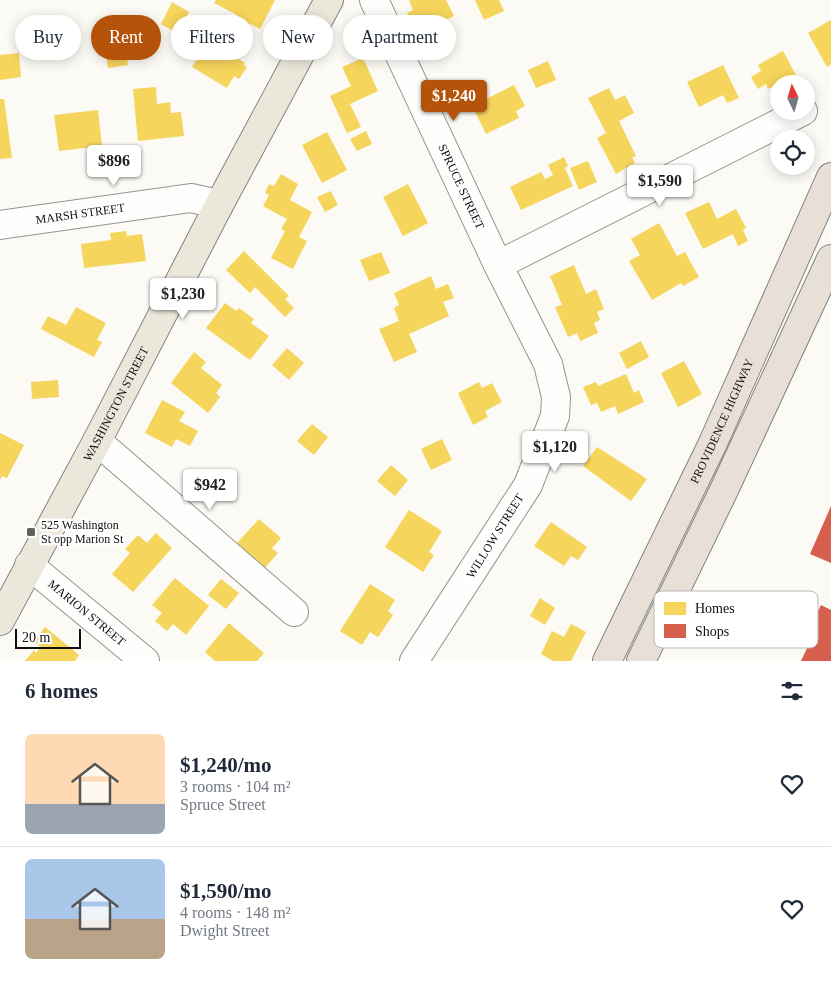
<!DOCTYPE html>
<html lang="en">
<head>
<meta charset="utf-8">
<style>
	body { margin:0; font-family:"Times New Roman",serif; background:#f2f2f3; color:#1f2937; height:100vh; display:flex; flex-direction:column; font-size:19px; white-space:nowrap }
	* { box-sizing:border-box; margin:0 }
	p { font-size:16px; color:#747a83 }
	.icon { flex:none; width:28px; height:28px; fill:none; stroke:currentColor; stroke-width:2; stroke-linecap:round; stroke-linejoin:round }
	.map { position:relative; height:661px; overflow:hidden }
	.details { display:flex; flex-direction:column; background:#fff; flex:1 }
	.details>* { flex:none }
	.guide { position:absolute; left:15px; top:15px; width:500px; height:45px; display:flex; gap:10px }
	.needle { width:32px; rotate:355deg }
	.fabs { position:absolute; left:770px; top:75px; display:grid; gap:10px }
	.fabs a { display:grid; place-items:center; width:45px; height:45px; border-radius:50%; background:#fff; box-shadow:0 2px 12px #0003; font-size:25px }
	.scale { position:absolute; left:15px; bottom:12px; width:66px; box-sizing:border-box; padding-left:5px; border:2px solid #0e0e0e; border-top:0; font-size:14px; line-height:18px; white-space:nowrap; color:#0e0e0e; -webkit-text-stroke:4px #fff; paint-order:stroke }
	.price { position:absolute; translate:-50% -42px; padding:0 11px; border-radius:5px; background:#fff; color:#222; font-size:16px; line-height:32px; filter:drop-shadow(0 1px 2px #0008) }
	.price::after { content:''; position:absolute; left:50%; top:30px; width:15px; height:11px; margin-left:-8px; background:inherit; clip-path:polygon(0 0,100% 0,50% 100%) }
	.price.active { background:#b45309; color:#fff }
	ul { padding:0; list-style:none }
	li { display:flex; align-items:center; gap:15px; height:125px; padding:0 25px }
	li+li { border-top:1px solid #e0e1e3 }
	li span { display:grid; place-items:center; flex:none; width:140px; height:100px; border-radius:8px; color:#555 }
	li>.icon { margin-inline-start:auto }
	span .icon { width:60px; height:60px; fill:#fffc; stroke-width:1 }
	li b { font-size:21px }
	h2 { display:flex; justify-content:space-between; align-items:center; height:60px; padding:0 25px; font-size:21px }
	.tag { padding:0 18px; border-radius:22px; background:#fff; box-shadow:0 2px 12px #0003; font-size:18px; line-height:45px }
	.tag.active { background:#b45309; color:#fff }
	.map>svg:first-child { display:block }
	.homes { fill:#f6d55c }
	.shops { fill:#d6604d }
	.lines { fill:none; stroke-linecap:round; stroke-linejoin:round }
	.minor-casing { stroke:#959492; stroke-width:30 }
	.major-casing { stroke:#82827f; stroke-width:30 }
	.highway-casing { stroke:#82827f; stroke-width:30 }
	.minor { stroke:#fefefd; stroke-width:28 }
	.major { stroke:#ebe7db; stroke-width:28 }
	.highway { stroke:#e8e0d7; stroke-width:28 }
	.poi-dot { fill:#61615e; stroke:#fff; stroke-width:2 }
	.labels { text-anchor:middle; dominant-baseline:central; stroke-width:5; stroke-linejoin:round; paint-order:stroke }
	.street-label { font-size:12px; fill:#0e0e0e; stroke:#fff }
	.poi-label { font-size:12px; fill:#0e0e0e; stroke:#fff; text-anchor:start }
	.key { fill:#fff; stroke:#b7b7b7; stroke-width:1 }
	.key-label { font-size:14px; fill:#0e0e0e }
</style>
</head>
<body>
<div class="map">
<svg width="831" height="661" viewBox="0 0 831 661">
	<rect width="100%" height="100%" fill="#fbfaf4"/>
	<path class="homes" d="M216,0H275L260,29L249,23L246,29L233,22L237,15L214,3Z
		M409,0H446L454,16L417,33L407,13L413,10Z
		M475,0H499L504,11L484,20Z
		M172,2L189,12L177,33L161,24Z
		M831,20V64L827,67L808,33Z
		M124,34L128,65L108,68L103,37Z
		M208,39L245,63L244,65L247,67L239,79L234,76L227,88L192,67L199,56L191,51L197,40L205,44Z
		M783,51L798,79L790,84H783L782,82L768,89L766,84L758,89L751,77L761,71L758,65Z
		M19,53L21,77L0,80V55Z
		M363,58L378,91L350,104L361,127L347,133L330,96L351,86L342,67Z
		M548,61L556,80L536,88L528,70Z
		M723,65L739,98L727,103L723,95L699,107L687,82Z
		M514,85L525,106L516,111L519,118L486,134L472,106Z
		M156,87L157,104L170,102L171,113L181,112L184,136L138,141L133,89Z
		M609,88L615,100L625,95L634,113L619,121L636,156L632,158L635,163L616,174L597,138L606,133L588,98Z
		M0,99H4L12,158L0,159Z
		M98,110L102,146L59,151L54,115Z
		M366,131L372,144L357,151L350,139Z
		M327,132L347,170L322,183L302,145Z
		M564,157L568,166L565,168L573,186L521,210L510,187L541,172L545,179L553,175L548,165Z
		M588,161L597,182L579,190L570,168Z
		M281,174L298,184L290,200L312,212L299,237L307,241L293,269L271,258L285,231L281,229L287,219L263,206L269,195L265,193L269,184L274,186Z
		M408,184L428,223L403,236L383,197Z
		M331,191L338,205L325,212L317,197Z
		M709,202L717,219L736,209L746,228L743,230L748,241L738,246L733,234L703,249L685,213Z
		M659,223L677,256L685,252L699,277L683,286L681,283L652,300L629,261L640,255L631,239Z
		M126,231L127,236L142,234L146,261L84,268L81,244L111,240L110,233Z
		M244,251L289,296L285,299L294,308L285,317L255,287L250,293L226,270Z
		M381,252L390,273L369,281L360,260Z
		M574,265L586,294L596,289L604,309L597,312L600,320L594,323L598,333L580,341L577,333L568,337L555,307L562,305L550,276Z
		M431,276L436,289L448,284L454,298L443,302L449,316L409,334L417,352L394,362L379,329L399,321L394,308L399,305L394,293Z
		M225,303L236,311L239,308L254,319L251,323L269,336L250,360L206,328Z
		M76,307L106,323L97,340L102,342L94,357L41,329L48,316L66,325Z
		M641,341L649,357L627,369L619,353Z
		M287,348L304,363L289,380L272,365Z
		M194,352L206,362L201,368L222,385L216,393L220,397L208,413L171,383Z
		M684,361L702,394L678,407L661,373Z
		M626,374L634,393L639,390L644,402L618,414L615,406L601,412L597,403L591,405L583,387L596,382L598,386Z
		M58,380L59,397L32,399L31,382Z
		M479,382L482,388L492,383L502,402L485,411L488,417L473,425L458,393Z
		M162,400L185,412L179,421L198,431L190,446L176,439L172,447L145,433Z
		M312,424L328,437L314,455L297,441Z
		M0,433L24,445L7,478L2,476L0,480Z
		M442,439L452,460L431,470L421,449Z
		M597,447L647,479L631,501L583,466Z
		M391,465L408,480L395,496L377,481Z
		M409,510L442,531L429,552L434,555L423,572L385,547Z
		M259,519L281,538L272,548L278,553L264,569L236,544Z
		M551,522L587,547L578,560L571,556L564,566L534,546Z
		M156,533L172,548L133,592L112,574L130,553L125,549L138,535L147,543Z
		M175,578L209,606L186,635L173,624L167,631L155,621L162,613L152,605Z
		M221,579L239,593L226,609L208,595Z
		M370,584L395,600L388,611L393,615L378,637L370,632L362,645L340,631Z
		M540,598L555,608L545,625L530,616Z
		M229,623L264,653L257,661H215L205,652Z
		M571,624L586,632L571,661H553L541,654L552,631L564,637Z
		M45,627L79,655L75,661H25L34,650L36,653L41,647L34,641Z"/>
	<path class="shops" d="M831,506V563L810,554Z
		M821,605L831,610V661H801L809,644L804,641Z"/>
	<g class="lines">
		<g class="minor-casing">
			<g id="minor">
				<path id="s1" d="M374,0L498,265L548,364L556,397L555,416L528,485L414,661"/>
				<path id="s2" d="M0,225L191,198L209,202L218,207"/>
				<path d="M498,265L803,111"/>
				<path d="M97,441L294,612"/>
				<path id="s3" d="M29,565L145,661"/>
			</g>
		</g>
		<g class="major-casing">
			<g id="major">
				<path id="s4" d="M0,621L97,441L218,207L329,0"/>
			</g>
		</g>
		<g class="highway-casing">
			<g id="highway">
				<path id="s5" d="M607,661L712,445L831,177"/>
				<path d="M641,661L724,490L831,259"/>
			</g>
		</g>
		<use href="#minor" class="minor"/>
		<use href="#major" class="major"/>
		<use href="#highway" class="highway"/>
	</g>
	<rect class="poi-dot" x="26" y="527" width="10" height="10" rx="2.5"/>
	<g class="labels">
		<g class="street-label">
			<text stroke="none"><textPath href="#s1" startOffset="206">SPRUCE STREET</textPath></text>
			<text stroke="none"><textPath href="#s2" startOffset="81">MARSH STREET</textPath></text>
			<text stroke="none"><textPath href="#s4" startOffset="246">WASHINGTON STREET</textPath></text>
			<text stroke="none"><textPath href="#s5" startOffset="266">PROVIDENCE HIGHWAY</textPath></text>
			<text transform="translate(495 536) rotate(-58)">WILLOW STREET</text>
			<text stroke="none"><textPath href="#s3" startOffset="75">MARION STREET</textPath></text>
		</g>
		<g class="poi-label">
			<text x="41" y="525">525 Washington<tspan x="41" dy="14">St opp Marion St</tspan></text>
		</g>
	</g>
	<rect x="654" y="591" width="164" height="57" rx="8" class="key"/>
	<rect x="664" y="602" width="22" height="13" fill="#f6d55c"/>
	<rect x="664" y="624" width="22" height="14" fill="#d6604d"/>
	<g class="key-label">
		<text x="695" y="613">Homes</text>
		<text x="695" y="636">Shops</text>
	</g>
</svg>
<div class="fabs">
<a><svg class="needle" viewBox="-14 -14 28 28"><path d="M0-13l5 13h-10z" fill="#e53935"/><path d="M0 13l5-13h-10z" fill="#747a83"/></svg></a>
<a><svg class="icon" aria-label="locate" viewBox="0 0 24 24"><circle cx="12" cy="12" r="6"/><path d="M12 2v4M12 18v4M2 12h4M18 12h4"/></svg></a>
</div>
<div class="scale">20 m</div>
<b class="price active" style="left:454px;top:122px">$1,240</b>
<b class="price" style="left:114px;top:187px">$896</b>
<b class="price" style="left:660px;top:207px">$1,590</b>
<b class="price" style="left:183px;top:320px">$1,230</b>
<b class="price" style="left:555px;top:473px">$1,120</b>
<b class="price" style="left:210px;top:511px">$942</b>
<div class="guide">
<a class="tag">Buy</a>
<a class="tag active">Rent</a>
<a class="tag">Filters</a>
<a class="tag">New</a>
<a class="tag">Apartment</a>
</div>
</div>
<section class="details">
<h2>6 homes<svg class="icon" aria-label="filters" viewBox="0 0 24 24"><path d="M4 7h16M4 17h16"/><circle cx="9" cy="7" r="2"/><circle cx="15" cy="17" r="2"/></svg></h2>
<ul>
<li><span style="background:linear-gradient(#ffd9b3 70%,#9aa5b1 0)"><svg class="icon" aria-label="home" viewBox="0 0 24 24"><path d="M3 11l9-7 9 7M6 9v11h12V9"/></svg></span><div><b>$1,240/mo</b><p>3 rooms · 104 m²</p><p>Spruce Street</p></div><svg class="icon" aria-label="heart" viewBox="0 0 24 24"><path d="M12 20l-8-8c-3-5 5-10 8-4 3-6 11-1 8 4z"/></svg></li>
<li><span style="background:linear-gradient(#a9c7e8 60%,#b9a48a 0)"><svg class="icon" aria-label="home" viewBox="0 0 24 24"><path d="M3 11l9-7 9 7M6 9v11h12V9"/></svg></span><div><b>$1,590/mo</b><p>4 rooms · 148 m²</p><p>Dwight Street</p></div><svg class="icon" aria-label="heart" viewBox="0 0 24 24"><path d="M12 20l-8-8c-3-5 5-10 8-4 3-6 11-1 8 4z"/></svg></li>
</ul>
</section>
</body>
</html>
